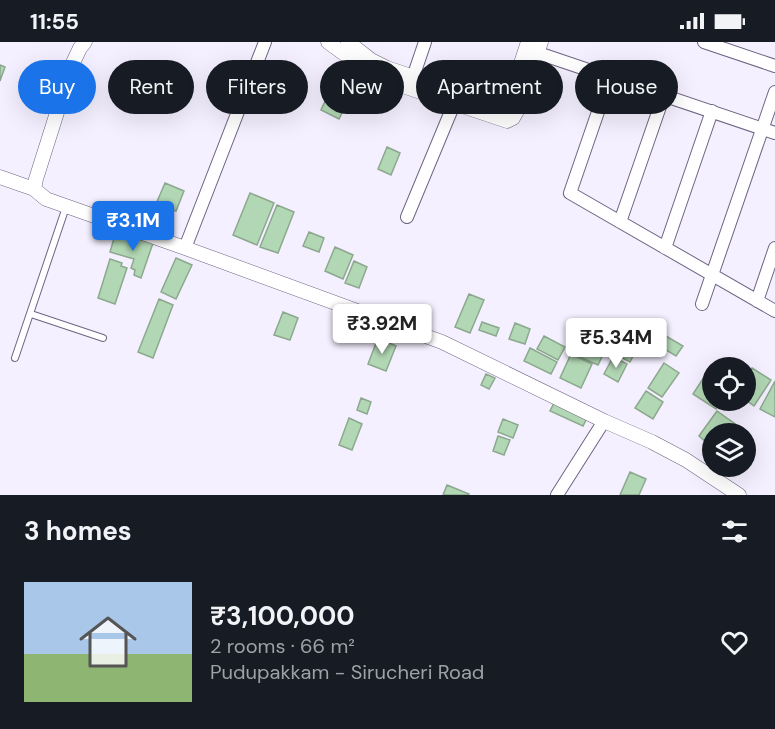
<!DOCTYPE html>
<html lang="en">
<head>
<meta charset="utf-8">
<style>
	body { margin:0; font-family:"DM Sans",sans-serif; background:#20242c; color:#f1f3f6; height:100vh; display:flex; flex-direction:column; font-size:22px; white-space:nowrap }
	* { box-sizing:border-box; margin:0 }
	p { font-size:20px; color:#9ea1a6 }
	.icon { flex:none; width:33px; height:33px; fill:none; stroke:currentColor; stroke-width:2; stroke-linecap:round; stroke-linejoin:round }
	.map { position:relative; height:453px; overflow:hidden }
	.details { display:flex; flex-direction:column; background:#171b24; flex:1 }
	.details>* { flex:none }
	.top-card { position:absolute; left:18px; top:18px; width:740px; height:54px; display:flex; gap:12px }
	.tools { position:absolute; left:702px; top:315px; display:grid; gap:12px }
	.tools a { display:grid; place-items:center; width:54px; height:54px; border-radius:50%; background:#171b24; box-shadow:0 6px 24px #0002; font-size:30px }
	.price { position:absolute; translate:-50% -51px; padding:0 14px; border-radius:6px; background:#fff; color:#222; font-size:20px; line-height:39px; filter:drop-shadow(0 2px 3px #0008) }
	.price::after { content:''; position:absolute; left:50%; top:36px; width:18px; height:14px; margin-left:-9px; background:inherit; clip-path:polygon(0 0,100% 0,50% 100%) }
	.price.current { background:#1a73e8; color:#fff }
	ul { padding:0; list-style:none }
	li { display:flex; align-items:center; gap:18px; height:150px; padding:0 24px }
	li span { display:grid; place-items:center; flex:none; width:168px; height:120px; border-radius:0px; color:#555 }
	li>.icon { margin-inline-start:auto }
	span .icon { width:72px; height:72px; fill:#fffc; stroke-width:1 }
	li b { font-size:26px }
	h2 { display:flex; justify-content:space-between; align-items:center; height:72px; padding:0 24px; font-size:26px }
	.tag { padding:0 21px; border-radius:27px; background:#171b24; box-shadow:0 6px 24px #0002; font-size:21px; line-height:54px }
	.tag.current { background:#1a73e8; color:#fff }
	.status { display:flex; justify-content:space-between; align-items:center; height:42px; padding:0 30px; background:#171b24; direction:ltr }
	.status svg { height:16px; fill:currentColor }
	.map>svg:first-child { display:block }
	.building { fill:#b2d7b4; stroke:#8ca88e; stroke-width:1.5 }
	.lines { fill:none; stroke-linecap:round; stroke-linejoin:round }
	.service-casing { stroke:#6f6483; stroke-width:8 }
	.minor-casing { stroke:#6f6483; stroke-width:14 }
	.tertiary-casing { stroke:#6f6483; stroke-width:15 }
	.service { stroke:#fff; stroke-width:6 }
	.minor { stroke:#fff; stroke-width:12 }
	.tertiary { stroke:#fff; stroke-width:14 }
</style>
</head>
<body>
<div class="status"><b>11:55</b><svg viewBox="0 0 49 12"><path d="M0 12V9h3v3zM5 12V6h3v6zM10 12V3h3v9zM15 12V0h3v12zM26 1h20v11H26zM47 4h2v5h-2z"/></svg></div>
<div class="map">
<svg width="775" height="453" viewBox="0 0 775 453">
	<rect width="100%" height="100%" fill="#f5f0ff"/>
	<path class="building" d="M0,23L5,25L0,39Z
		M338,31L357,40L339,77L321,68Z
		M387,105L400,111L391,133L378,127Z
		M165,141L184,149L176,169L156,162Z
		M250,151L274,161L257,203L233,193Z
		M277,163L294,170L278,211L260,205Z
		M309,190L324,196L319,210L303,204Z
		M115,193L135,199L136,195L153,201L141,236L134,233L135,228L131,226L134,217L110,210Z
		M335,205L353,213L343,237L325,229Z
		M176,216L192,223L176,257L161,250Z
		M110,217L122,221L121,224L127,226L115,262L98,256Z
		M354,219L367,225L359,246L345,241Z
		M469,252L484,258L470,291L455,285Z
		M159,257L173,263L153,316L138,310Z
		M283,270L298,276L290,298L274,293Z
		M361,276L370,279L364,296L355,292Z
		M482,280L499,286L496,294L479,288Z
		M515,281L530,287L525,302L509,297Z
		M659,290L683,304L676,314L653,300Z
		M588,292L608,302L598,323L578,314Z
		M624,293L640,300L630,320L615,312Z
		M544,294L565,305L558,318L537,307Z
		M378,296L396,304L386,329L368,322Z
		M530,306L557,320L551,332L524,319Z
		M571,312L592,322L581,346L560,336Z
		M613,315L627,322L618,340L604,332Z
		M664,321L679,331L662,355L648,346Z
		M752,326L771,338L754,364L746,358V335Z
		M486,332L495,336L489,347L481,343Z
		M706,332L712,336V358H721L716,367L693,352Z
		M775,339V375L760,367Z
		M646,349L663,360L653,377L635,366Z
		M361,356L371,360L367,372L357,368Z
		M555,359L588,374L583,384L550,369Z
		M717,369L738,384L732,392H712L707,401L699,394Z
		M349,376L362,382L352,408L339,403Z
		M503,377L518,383L513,396L498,390Z
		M498,394L510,398L504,413L493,409Z
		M630,430L646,437L639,453H620Z
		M447,443L469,452L468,453H443Z"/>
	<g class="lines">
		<g class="service-casing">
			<path id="service" d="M31,272L103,296
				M15,316L66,165"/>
		</g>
		<g class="minor-casing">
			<path id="minor" d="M704,0L775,24
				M532,5L538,11L775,91
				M610,35L570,151L775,269
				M410,44L425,0
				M407,175L454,62
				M620,180L664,53
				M185,206L265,0
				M665,206L712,69
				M757,259L775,206
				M702,262L775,50
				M557,453L604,379"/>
		</g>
		<g class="tertiary-casing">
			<path id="tertiary" d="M85,0L80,6L72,23L36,137L34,147L46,157L185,206L442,300L604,379L652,400L686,418L739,453
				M328,0L376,35L507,79L513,76L518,67L541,0
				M348,0L371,18L387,26L500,64L504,63L510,55L528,0
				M0,135L34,147"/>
		</g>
		<use href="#service" class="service"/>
		<use href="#minor" class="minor"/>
		<use href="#tertiary" class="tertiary"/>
	</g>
</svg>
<div class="tools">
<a><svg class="icon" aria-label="locate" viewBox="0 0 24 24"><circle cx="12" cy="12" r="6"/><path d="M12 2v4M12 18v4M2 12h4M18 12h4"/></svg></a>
<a><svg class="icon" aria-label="layers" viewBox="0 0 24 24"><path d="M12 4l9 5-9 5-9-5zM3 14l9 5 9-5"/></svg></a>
</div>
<b class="price current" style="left:133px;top:210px">₹3.1M</b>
<b class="price" style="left:382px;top:313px">₹3.92M</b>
<b class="price" style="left:616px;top:327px">₹5.34M</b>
<div class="top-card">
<a class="tag current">Buy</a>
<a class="tag">Rent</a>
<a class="tag">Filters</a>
<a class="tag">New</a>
<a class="tag">Apartment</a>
<a class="tag">House</a>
</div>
</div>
<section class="details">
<h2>3 homes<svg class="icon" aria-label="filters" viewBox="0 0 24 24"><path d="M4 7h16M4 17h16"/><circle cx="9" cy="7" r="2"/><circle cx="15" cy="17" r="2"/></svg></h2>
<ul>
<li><span style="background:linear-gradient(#a9c7e8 60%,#8fb573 0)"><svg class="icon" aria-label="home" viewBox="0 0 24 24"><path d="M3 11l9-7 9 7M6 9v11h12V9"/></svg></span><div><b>₹3,100,000</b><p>2 rooms · 66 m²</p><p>Pudupakkam - Sirucheri Road</p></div><svg class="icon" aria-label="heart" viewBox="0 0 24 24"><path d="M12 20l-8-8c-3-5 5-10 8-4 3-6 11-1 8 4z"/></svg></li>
</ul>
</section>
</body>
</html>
